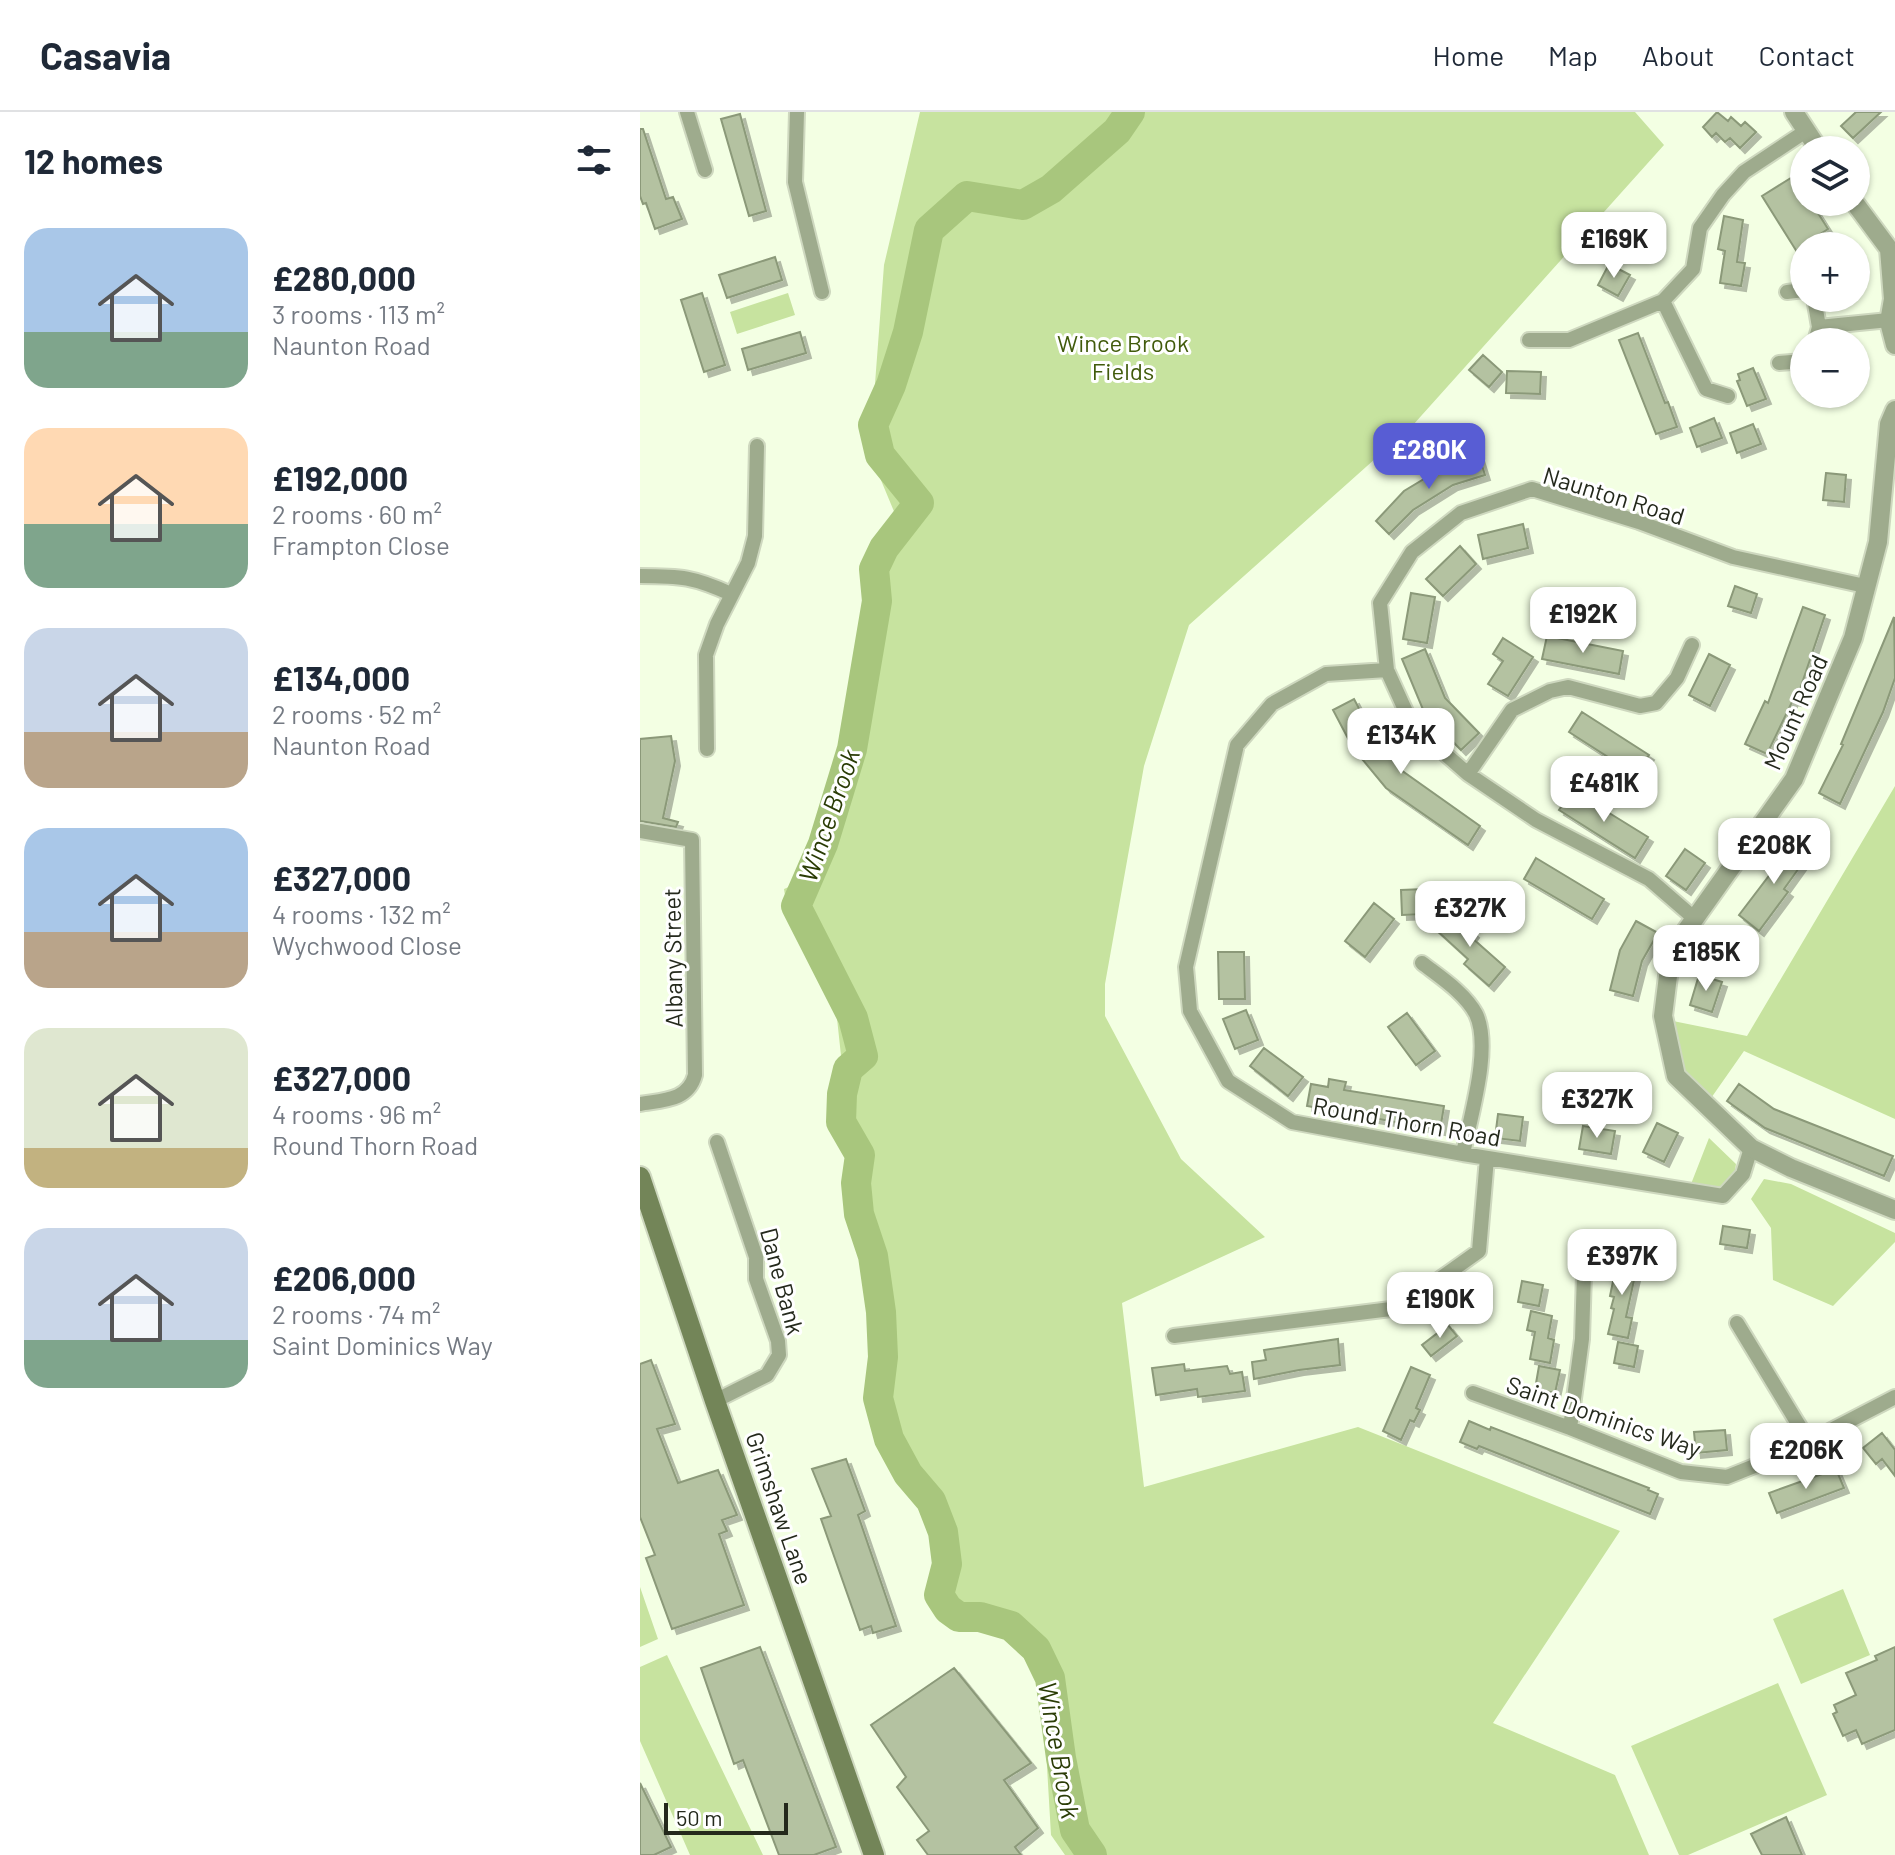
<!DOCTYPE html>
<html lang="en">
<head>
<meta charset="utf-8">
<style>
	body { margin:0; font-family:Barlow,sans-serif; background:#f6f6f7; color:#1f2937; height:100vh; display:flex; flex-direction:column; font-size:30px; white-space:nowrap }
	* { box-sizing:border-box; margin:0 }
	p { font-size:26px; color:#747a83 }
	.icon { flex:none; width:44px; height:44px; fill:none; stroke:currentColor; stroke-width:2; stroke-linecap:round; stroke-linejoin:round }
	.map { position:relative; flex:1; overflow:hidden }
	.panel { display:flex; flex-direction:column; background:#fff; width:640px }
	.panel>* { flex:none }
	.buttons { position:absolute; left:1150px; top:24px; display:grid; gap:16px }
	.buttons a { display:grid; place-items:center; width:80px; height:80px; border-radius:50%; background:#fff; box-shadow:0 2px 6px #0004; font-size:40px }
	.scale { position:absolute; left:24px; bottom:20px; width:124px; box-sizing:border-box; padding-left:8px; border:4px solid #24291c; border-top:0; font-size:22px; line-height:28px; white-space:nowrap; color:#24291c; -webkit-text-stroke:6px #fff; paint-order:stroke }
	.price { position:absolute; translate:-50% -68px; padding:0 18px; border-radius:16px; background:#fff; color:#222; font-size:26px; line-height:52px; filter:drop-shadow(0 2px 4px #0008) }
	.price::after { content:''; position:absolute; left:50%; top:48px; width:24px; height:18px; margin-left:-12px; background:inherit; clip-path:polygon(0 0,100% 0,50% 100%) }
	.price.current { background:#585dd4; color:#fff }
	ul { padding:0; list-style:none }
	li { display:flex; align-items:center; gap:24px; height:200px; padding:0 24px }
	li span { display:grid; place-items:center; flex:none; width:224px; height:160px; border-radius:24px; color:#555 }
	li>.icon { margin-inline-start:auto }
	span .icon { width:96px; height:96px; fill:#fffc; stroke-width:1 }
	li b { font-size:34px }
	h2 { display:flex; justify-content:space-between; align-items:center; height:96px; padding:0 24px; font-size:34px }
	header { display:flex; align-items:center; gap:48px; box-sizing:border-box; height:112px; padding:0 40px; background:#fff; border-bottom:2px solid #e0e1e3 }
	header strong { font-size:38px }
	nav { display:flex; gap:44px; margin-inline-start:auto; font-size:28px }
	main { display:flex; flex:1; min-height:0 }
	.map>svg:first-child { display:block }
	.green { fill:#c7e39f }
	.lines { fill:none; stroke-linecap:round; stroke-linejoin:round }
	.river { stroke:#a8c67d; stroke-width:30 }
	.building { fill:#b4c2a1; stroke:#8b9979; stroke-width:2; filter:url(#shadow) }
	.minor-casing { stroke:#ced8bf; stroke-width:18 }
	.tertiary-casing { stroke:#ced8bf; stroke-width:22 }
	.secondary-casing { stroke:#ced8bf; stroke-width:24 }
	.minor { stroke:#9eab8d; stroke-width:14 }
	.tertiary { stroke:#9eab8d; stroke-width:18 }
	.secondary { stroke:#738558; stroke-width:20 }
	.labels { text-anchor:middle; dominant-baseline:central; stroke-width:6; stroke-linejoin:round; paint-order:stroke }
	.park-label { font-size:24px; fill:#415b0b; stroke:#fff }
	.street-label { font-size:24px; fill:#24291c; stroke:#fff }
	.water-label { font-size:26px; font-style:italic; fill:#2a3c05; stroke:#fff }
</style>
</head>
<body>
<header>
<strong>Casavia</strong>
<nav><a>Home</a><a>Map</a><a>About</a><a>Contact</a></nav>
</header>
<main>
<section class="panel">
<h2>12 homes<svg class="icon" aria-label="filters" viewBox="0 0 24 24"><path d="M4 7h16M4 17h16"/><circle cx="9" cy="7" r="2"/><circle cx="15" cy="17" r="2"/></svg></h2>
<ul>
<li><span style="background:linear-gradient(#a9c7e8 65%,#7fa58c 0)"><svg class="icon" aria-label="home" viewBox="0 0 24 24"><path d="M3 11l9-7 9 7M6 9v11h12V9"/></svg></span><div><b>£280,000</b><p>3 rooms · 113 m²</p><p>Naunton Road</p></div></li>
<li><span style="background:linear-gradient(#ffd9b3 60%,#7fa58c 0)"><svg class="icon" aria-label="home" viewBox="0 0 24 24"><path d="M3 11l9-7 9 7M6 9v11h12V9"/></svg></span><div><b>£192,000</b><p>2 rooms · 60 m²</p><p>Frampton Close</p></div></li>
<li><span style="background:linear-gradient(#c9d6e8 65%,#b9a48a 0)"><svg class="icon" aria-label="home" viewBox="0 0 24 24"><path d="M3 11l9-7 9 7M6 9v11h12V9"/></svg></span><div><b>£134,000</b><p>2 rooms · 52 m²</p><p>Naunton Road</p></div></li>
<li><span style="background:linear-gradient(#a9c7e8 65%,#b9a48a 0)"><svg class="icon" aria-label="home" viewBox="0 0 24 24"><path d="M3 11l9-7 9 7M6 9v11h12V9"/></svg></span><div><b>£327,000</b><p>4 rooms · 132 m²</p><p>Wychwood Close</p></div></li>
<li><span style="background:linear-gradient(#dfe7d0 75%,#c2b280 0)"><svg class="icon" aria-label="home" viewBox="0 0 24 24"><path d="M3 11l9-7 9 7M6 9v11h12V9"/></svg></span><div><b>£327,000</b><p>4 rooms · 96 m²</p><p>Round Thorn Road</p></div></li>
<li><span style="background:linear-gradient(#c9d6e8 70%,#7fa58c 0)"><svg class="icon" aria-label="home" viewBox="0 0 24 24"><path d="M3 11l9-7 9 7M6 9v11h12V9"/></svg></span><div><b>£206,000</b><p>2 rooms · 74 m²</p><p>Saint Dominics Way</p></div></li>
</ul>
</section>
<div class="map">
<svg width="1255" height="1743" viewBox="0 0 1255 1743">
	<defs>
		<filter id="shadow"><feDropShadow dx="5" dy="5" stdDeviation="0" flood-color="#0004"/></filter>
	</defs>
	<rect width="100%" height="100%" fill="#f3ffe3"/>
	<path class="green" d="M280,0H995L1024,33L773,313L549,513L504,654L465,872V904L541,1047L625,1125L482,1191L504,1375L718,1315L980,1419L853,1611L975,1663L1009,1743H425L411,1723L403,1586L387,1536L342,1512L305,1506L288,1476L299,1437L282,1392L247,1349L234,1301V1212L229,1145L215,1103L211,1065L216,1043L195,1010L196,979L202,953L196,897L147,797L144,777L158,771L191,685L209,616L224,540L227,451L258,409L223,325L234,285L244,153Z
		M148,181L155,203L97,222L90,200Z
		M1255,674V1007L1104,939L1069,989L1041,962L1033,909L1107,924Z
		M1069,1026L1096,1052L1094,1066L1080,1075L1051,1072Z
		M1124,1067L1151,1072L1255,1121V1130L1193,1194L1133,1168L1131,1116L1111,1087Z
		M0,1475L18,1527L0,1535Z
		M1203,1477L1230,1543L1161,1572L1133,1507Z
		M27,1543L123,1743H50L0,1629V1555Z
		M1138,1571L1187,1683L1048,1743H1039L991,1634Z"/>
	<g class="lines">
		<path class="river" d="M452,1743L435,1718L421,1646L410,1566L396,1537L371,1514L340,1505H319L308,1497L299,1483L307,1452L303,1420L291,1389L268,1362L249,1327L238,1286L243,1245L241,1200L233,1144L219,1102L216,1071L220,1043L201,1010L202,982L208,957L223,944L213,906L156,794L183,732L212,637L237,489L234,457L244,436L279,391L240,343L233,313L251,273L268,220L289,118L327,84L383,93L411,77L477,19L490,0"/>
	</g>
	<path class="building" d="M1077,0L1088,9L1091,5L1101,14L1105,10L1116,20L1100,36L1090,26L1085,30L1076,21L1072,25L1063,15Z
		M1216,0H1241L1213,26L1201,14Z
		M100,2L126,99L109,104L81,7Z
		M0,17H3L26,87L33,85L42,107L15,117L6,91L3,92L0,84Z
		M1154,64L1164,79V90H1171L1188,117L1168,130L1169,133L1157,140L1122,84Z
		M1084,104L1103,108L1097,150L1105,151L1101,174L1080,171L1085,139L1078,137Z
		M135,145L142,168L87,186L79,163Z
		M969,152L990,163L978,184L958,173Z
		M62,181L85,253L64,260L41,188Z
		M160,220L166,241L108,258L102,237Z
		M998,221L1025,291L1028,290L1037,315L1016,322L979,228Z
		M843,243L862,260L849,275L829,258Z
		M1113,256L1126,287L1107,294L1097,269L1100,268L1098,262Z
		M867,259L901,260L900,282L866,281Z
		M1074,306L1082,326L1057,335L1050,316Z
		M1113,312L1121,332L1097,341L1090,321Z
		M839,344L845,363L813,373L773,398L749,422L736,409L764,379L804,355Z
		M1186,361L1206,363L1204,390L1183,388Z
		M883,412L888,436L843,447L838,423Z
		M820,434L836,452L803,484L786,467Z
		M1095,474L1117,482L1111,501L1088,494Z
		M771,481L795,485L787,531L763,527Z
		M1163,495L1185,503L1156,589L1153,588L1127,642L1105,632L1125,589L1128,591Z
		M1254,505L1255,566L1243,600L1200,692L1179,681L1203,633L1201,632Z
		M907,524L983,539L979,562L902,547Z
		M863,526L893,545L868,584L848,572L863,549L853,542Z
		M785,537L805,586L839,621L821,638L784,600L762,547Z
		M1069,542L1090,553L1070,594L1049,583Z
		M714,587L734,625L761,658L840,714L828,733L746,676L713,636L693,598Z
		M942,600L1009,643L996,663L929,620Z
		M31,624L35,649L23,706L38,710L36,715L0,709V627Z
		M932,678L1008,725L995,746L919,698Z
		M1148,728L1169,742L1144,777L1148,780L1119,819L1099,803L1134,757L1130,755Z
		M1045,737L1065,751L1046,778L1026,764Z
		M896,746L964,787L952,807L884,767Z
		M785,777L786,802L762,803L761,778Z
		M734,791L754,807L725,845L705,829Z
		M809,799L834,821L831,825L865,855L849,874L824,852L828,847L794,816Z
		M996,809L1018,821L1002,849L993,884L970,878L980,838Z
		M578,840H604L605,887H579Z
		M1059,863L1082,870L1072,900L1050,893Z
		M606,898L618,928L595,937L583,907Z
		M767,901L795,939L776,953L748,915Z
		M624,936L663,965L648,984L610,954Z
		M689,967L706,970L704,978L804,994L800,1018L667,994L671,972L688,975Z
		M1099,972L1134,997L1253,1044L1244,1064L1125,1016L1087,989Z
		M858,1002L883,1005L880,1029L855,1026Z
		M1017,1011L1038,1021L1024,1050L1003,1040Z
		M943,1014L975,1019L971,1042L939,1037Z
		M1083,1114L1110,1118L1107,1136L1080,1132Z
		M978,1145L998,1150L986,1205L992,1206L988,1226L968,1222L974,1197L971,1196L974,1185L970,1184Z
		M882,1169L903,1173L899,1194L878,1190Z
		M891,1199L912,1204L908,1226L914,1228L910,1251L890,1247L895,1220L887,1218Z
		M808,1213L817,1224L791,1244L782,1233Z
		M698,1227L700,1253L659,1258L614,1267L612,1250L626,1248L624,1238Z
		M978,1230L998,1234L994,1255L974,1251Z
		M11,1248L35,1312L17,1317L38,1371L78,1358L97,1403L82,1408L87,1419L79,1422L104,1493L32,1517L6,1446L15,1443L0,1405V1252Z
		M544,1252L545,1259L587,1254L590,1262L602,1260L605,1279L558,1285L557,1277L516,1283L512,1256Z
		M899,1254L920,1258L915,1281L895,1277Z
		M771,1255L790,1263L776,1296L780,1298L774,1310L770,1308L761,1328L743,1319Z
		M829,1309L850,1318L851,1315L1009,1376L1008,1378L1018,1382L1010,1402L839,1334L837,1337L820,1330Z
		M1085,1318L1087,1338L1056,1341L1054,1320Z
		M1242,1321L1255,1338V1364L1242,1347L1236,1352L1223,1336Z
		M206,1347L225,1399L218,1403L256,1514L233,1521L231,1514L220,1518L181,1407L191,1404L172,1357Z
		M1196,1357L1204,1376L1137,1401L1129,1381Z
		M120,1535L196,1735L174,1743H139L103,1648L94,1652L61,1556Z
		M1255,1535V1618L1222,1632L1216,1618L1203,1624L1193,1602L1197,1600L1194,1593L1216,1583L1206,1561L1237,1548L1235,1544Z
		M314,1556L391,1651L364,1668L398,1716L375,1735L381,1743H288L277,1728L289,1719L257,1675L266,1665L231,1613Z
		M0,1671L31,1735L14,1743H0Z
		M1146,1705L1162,1743H1122L1111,1722Z"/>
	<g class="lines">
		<g class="minor-casing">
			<path id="minor" d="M47,0L65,58
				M157,0L155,70L182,180
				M1147,180L1164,178
				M1174,186L1179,215L1175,230
				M1023,189L1066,277L1088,284
				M1179,215L1249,208
				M889,228H929L1023,189L1053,157L1060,116L1083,83L1104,60L1166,19
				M1139,251L1164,249
				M0,464C41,464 54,465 91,482
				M747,558L686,562L632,592L597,633L546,855L550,899L588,969L652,1010L823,1042L1083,1084L1103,1062L1111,1036
				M67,637L66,543L77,512L108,451L115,424L117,334
				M828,662L872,598L910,579L928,575L1000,594L1016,591L1037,566L1052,533
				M0,719L52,728L55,963C48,989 23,988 0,992
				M1054,806L1009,767L896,708L828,662L772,613L747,558L740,491L772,440L821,401L892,377L999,410L1093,445L1225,474
				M782,851C800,865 825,881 836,902C852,936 830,1005 823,1042
				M1097,1211L1169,1330
				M534,1224L759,1196L839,1139L847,1046
				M833,1281L930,1316L1041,1360L1087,1365L1147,1341L1255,1285
				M75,1289L127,1263L139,1243L138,1229L116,1167V1145L77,1030
				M930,1316L942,1227L944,1161"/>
		</g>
		<g class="tertiary-casing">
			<path id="tertiary" d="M1154,0L1179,38
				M1214,90L1249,137L1255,141
				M1249,137L1253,187L1249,210L1255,233
				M1255,298L1249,312L1238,430L1213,526L1154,667L1031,840L1023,904L1036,964L1111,1036L1151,1056L1255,1098"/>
		</g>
		<g class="secondary-casing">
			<path id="secondary" d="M0,1065L75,1289L234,1743"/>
		</g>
		<use href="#minor" class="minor"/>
		<use href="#tertiary" class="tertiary"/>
		<use href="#secondary" class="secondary"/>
	</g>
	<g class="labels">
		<g class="park-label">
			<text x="483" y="230">Wince Brook<tspan x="483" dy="28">Fields</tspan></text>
		</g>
		<g class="street-label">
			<text transform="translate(974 383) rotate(17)">Naunton Road</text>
			<text transform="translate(1155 600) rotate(-66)">Mount Road</text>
			<text transform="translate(32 846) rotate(-91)">Albany Street</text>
			<text transform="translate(767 1009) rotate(10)">Round Thorn Road</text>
			<text transform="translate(143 1169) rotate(75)">Dane Bank</text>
			<text transform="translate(964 1304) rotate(19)">Saint Dominics Way</text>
			<text transform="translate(140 1396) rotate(71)">Grimshaw Lane</text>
		</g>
		<g class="water-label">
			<text transform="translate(188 703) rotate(-71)">Wince Brook</text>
			<text transform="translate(420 1638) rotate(80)">Wince Brook</text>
		</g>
	</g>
</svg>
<div class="buttons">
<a><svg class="icon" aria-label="layers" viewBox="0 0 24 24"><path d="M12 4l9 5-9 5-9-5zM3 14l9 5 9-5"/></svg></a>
<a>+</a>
<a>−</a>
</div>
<div class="scale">50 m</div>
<b class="price" style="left:974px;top:168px">£169K</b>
<b class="price current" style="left:789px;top:379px">£280K</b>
<b class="price" style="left:943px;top:543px">£192K</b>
<b class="price" style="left:761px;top:664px">£134K</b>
<b class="price" style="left:964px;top:712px">£481K</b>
<b class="price" style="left:1134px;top:774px">£208K</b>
<b class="price" style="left:830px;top:837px">£327K</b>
<b class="price" style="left:1066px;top:881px">£185K</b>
<b class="price" style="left:957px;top:1028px">£327K</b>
<b class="price" style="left:982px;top:1185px">£397K</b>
<b class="price" style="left:800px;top:1228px">£190K</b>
<b class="price" style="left:1166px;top:1379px">£206K</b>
</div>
</main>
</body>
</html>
